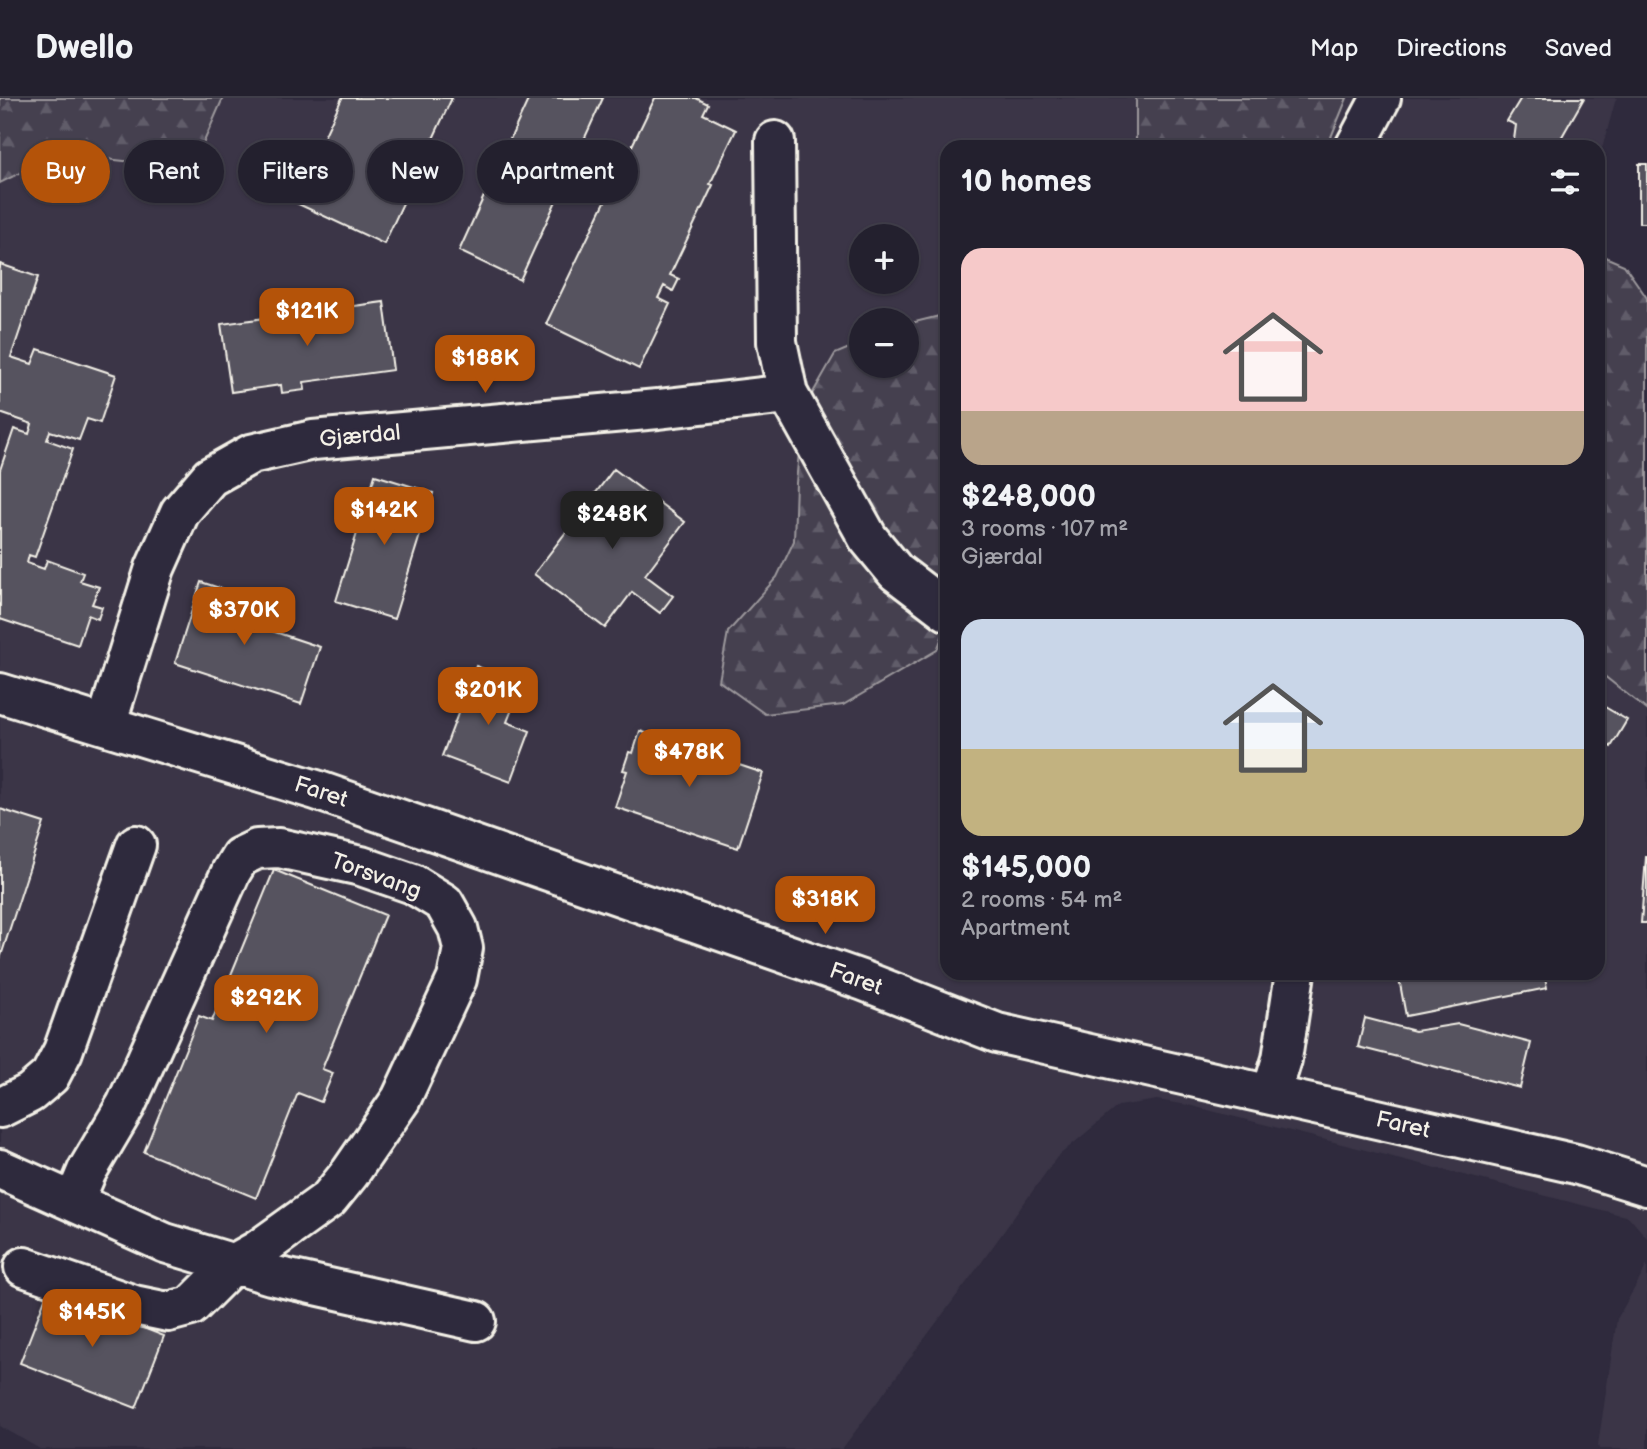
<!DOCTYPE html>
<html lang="en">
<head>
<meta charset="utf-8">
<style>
	body { margin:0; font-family:"Balsamiq Sans",sans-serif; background:#2f2d3a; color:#f1f3f6; height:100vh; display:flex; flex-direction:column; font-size:26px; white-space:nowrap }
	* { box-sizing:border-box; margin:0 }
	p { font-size:23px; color:#a3a3aa }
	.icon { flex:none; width:38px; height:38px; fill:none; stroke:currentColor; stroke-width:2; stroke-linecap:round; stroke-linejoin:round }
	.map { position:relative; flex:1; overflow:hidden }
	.drawer { position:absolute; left:940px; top:42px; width:665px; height:840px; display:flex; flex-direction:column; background:#23202e; border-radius:21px; box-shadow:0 2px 5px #0004,0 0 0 2px #403e4a }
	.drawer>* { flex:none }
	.top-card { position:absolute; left:21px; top:42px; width:665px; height:63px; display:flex; gap:14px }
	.buttons { position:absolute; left:849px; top:126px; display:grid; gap:14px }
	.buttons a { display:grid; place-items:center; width:70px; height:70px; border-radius:50%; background:#23202e; box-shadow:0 2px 5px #0004,0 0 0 2px #403e4a; font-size:35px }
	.price { position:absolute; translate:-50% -60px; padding:0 16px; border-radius:14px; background:#b45309; color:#fff; font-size:23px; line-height:46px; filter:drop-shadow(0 2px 4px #0008) }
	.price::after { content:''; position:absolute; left:50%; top:42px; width:21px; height:16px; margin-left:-10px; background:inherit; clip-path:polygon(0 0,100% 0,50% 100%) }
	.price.current { background:#222; color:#fff }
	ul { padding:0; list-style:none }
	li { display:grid; align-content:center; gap:14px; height:371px; padding:0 21px }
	li span { display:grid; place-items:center; height:217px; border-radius:21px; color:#555 }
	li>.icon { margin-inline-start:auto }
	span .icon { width:126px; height:126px; fill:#fffc; stroke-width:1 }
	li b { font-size:30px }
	h2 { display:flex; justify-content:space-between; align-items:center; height:84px; padding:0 21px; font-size:30px }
	.chip { padding:0 24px; border-radius:32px; background:#23202e; box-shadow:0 2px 5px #0004,0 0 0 2px #403e4a; font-size:24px; line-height:63px }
	.chip.current { background:#b45309; color:#fff }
	header { display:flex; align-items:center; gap:42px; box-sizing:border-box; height:98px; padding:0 35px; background:#23202e; border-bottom:2px solid #403e4a }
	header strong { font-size:33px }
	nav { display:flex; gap:38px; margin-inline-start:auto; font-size:24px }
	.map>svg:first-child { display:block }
	.built { fill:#3b3647; fill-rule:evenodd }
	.forest { fill:url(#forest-firs); stroke:#9c989c; stroke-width:2 }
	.building { fill:#56525f; stroke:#f4f1e8; stroke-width:2 }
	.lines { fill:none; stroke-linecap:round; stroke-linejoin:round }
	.minor-casing { stroke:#f4f1e8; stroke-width:44 }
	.minor { stroke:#2f2a3d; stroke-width:38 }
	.labels { text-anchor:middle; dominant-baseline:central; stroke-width:6; stroke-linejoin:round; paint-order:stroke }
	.street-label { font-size:23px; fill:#f4f1e8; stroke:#2f2a3d }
</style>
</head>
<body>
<header>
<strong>Dwello</strong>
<nav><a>Map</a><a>Directions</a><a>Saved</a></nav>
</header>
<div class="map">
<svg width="1647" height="1351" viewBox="0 0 1647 1351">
	<defs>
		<pattern id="forest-firs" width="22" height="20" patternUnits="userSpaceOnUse" patternTransform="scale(1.75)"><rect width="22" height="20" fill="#454050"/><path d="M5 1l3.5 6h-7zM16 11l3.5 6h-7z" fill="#605c69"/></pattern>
	</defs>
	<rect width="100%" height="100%" fill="#2f2a3d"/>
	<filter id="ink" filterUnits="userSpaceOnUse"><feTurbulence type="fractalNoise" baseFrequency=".0143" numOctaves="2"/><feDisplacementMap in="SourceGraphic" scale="14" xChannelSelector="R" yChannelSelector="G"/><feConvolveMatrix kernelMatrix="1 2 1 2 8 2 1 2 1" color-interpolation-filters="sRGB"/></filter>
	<g filter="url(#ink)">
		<path class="built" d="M223,0H1136V49H947V216L907,226L906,222H861V245L835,256L796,385L794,443L777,479L728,534L947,526V875H1598V573L1647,612V1140L1629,1119L1188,1007L1157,1002L1118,1008L1057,1059L981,1165L842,1351H40L0,1328V85L24,73L53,55L142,65L203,46ZM861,138H906V184H861Z
			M1347,0H1617L1615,4L1598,65V49H1327Z
			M1647,1166V1351H1599L1598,1347L1617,1221L1642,1177Z"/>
		<path class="forest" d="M0,0H223L203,46L179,66L142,65L53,55L24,73L0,85Z
			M1136,0H1347L1327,49H1136Z
			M1598,156L1624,167L1647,200V612L1598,573Z
			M947,216V526L937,552L843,607L765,616L719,583L728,534L777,479L794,443L796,385L803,312L835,256L861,245V268H906L907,226Z"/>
		<path class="building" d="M342,0H452L384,146L294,104Z
			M529,0H603L520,182L459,153L495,74L490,72L496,59L501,61Z
			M655,0H696L708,6L703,16L736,32L710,86L713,87L670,177L679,181L673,193L664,188L658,200L670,206L639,271L546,226Z
			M1521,0H1584L1556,49H1513L1516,27L1507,23Z
			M1639,66H1647V125H1639Z
			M0,166L38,179L11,259L32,266L38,251L116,277L100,325L87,321L79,342L50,333L47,342L73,351L35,459L29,457L27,465L44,471L47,462L83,475L80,483L99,489L92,506L102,509L98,521L88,517L78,547L0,521V372L14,331L29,336L32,326L0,315Z
			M384,204L393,272L304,284L305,292L282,295L281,287L231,294L221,226Z
			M614,371L685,424L645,477L673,498L660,515L632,494L605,530L534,476Z
			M375,377L433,395L394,521L336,503Z
			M201,484L259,503L251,526L320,549L301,606L175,565Z
			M476,568L522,586L507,624L530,633L511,684L442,658Z
			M1598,605L1627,622L1611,649L1598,642Z
			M640,633L677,646L678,642L695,648L694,652L710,658L712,653L728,658L727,663L763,675L738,750L615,709L627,673L623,672L629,654L633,655Z
			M0,711L44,725L0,861Z
			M1646,759H1647V825H1641Z
			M274,772L385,817L322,971L333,975L321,1004L298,995L256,1100L144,1054L199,918L212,923Z
			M1398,875H1544L1547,890L1406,918Z
			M1365,920L1415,933L1458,926L1531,945L1520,990L1358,949Z
			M48,1193L164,1238L136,1310L20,1265Z"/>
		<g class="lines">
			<g class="minor-casing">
				<path id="minor" d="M775,43L777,244L788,296
					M1355,49L1381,0
					M0,595L316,692L864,883L997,935L1576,1066L1647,1088
					M106,627L155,470L180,414L210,379L251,356L313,342L658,311L788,296L868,440L896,474L947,513
					M1271,997L1282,961L1295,875
					M0,1010L30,995L50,978L63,953L136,747
					M0,1071L165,1145L271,1177L476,1223
					M24,1169L134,1207L168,1214L191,1208L233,1166L258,1152L329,1101L350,1075L401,1001L457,881L463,850L458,830L444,805L413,786L361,768L279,750L257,751L240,759L231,774L126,1007L87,1073L74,1104"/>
			</g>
			<use href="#minor" class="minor"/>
		</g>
	</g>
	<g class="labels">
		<g class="street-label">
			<text transform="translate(360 338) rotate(-5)">Gjærdal</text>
			<text transform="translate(321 694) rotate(18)">Faret</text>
			<text transform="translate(376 778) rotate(20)">Torsvang</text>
			<text transform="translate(856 881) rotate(20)">Faret</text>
			<text transform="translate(1403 1027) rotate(13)">Faret</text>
		</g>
	</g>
</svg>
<div class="buttons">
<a>+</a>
<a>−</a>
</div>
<b class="price" style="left:307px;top:250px">$121K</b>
<b class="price" style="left:485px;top:297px">$188K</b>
<b class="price" style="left:384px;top:449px">$142K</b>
<b class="price current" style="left:612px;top:453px">$248K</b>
<b class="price" style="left:244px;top:549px">$370K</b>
<b class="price" style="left:488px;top:629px">$201K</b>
<b class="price" style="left:689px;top:691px">$478K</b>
<b class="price" style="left:825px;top:838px">$318K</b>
<b class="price" style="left:266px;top:937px">$292K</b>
<b class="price" style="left:92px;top:1251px">$145K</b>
<div class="top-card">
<a class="chip current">Buy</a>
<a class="chip">Rent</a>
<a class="chip">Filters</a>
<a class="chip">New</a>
<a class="chip">Apartment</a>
</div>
<section class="drawer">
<h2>10 homes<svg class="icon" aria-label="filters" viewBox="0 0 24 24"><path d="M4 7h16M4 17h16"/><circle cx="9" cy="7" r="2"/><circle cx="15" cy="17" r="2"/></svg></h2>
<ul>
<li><span style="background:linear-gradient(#f6c9c9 75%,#b9a48a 0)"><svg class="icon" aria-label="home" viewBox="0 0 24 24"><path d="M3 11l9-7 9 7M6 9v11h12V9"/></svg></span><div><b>$248,000</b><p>3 rooms · 107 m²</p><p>Gjærdal</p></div></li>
<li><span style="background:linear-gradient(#c9d6e8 60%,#c2b280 0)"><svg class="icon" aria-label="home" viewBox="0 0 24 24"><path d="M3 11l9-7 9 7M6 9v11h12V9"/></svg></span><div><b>$145,000</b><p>2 rooms · 54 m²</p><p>Apartment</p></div></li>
</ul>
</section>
</div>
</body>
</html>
